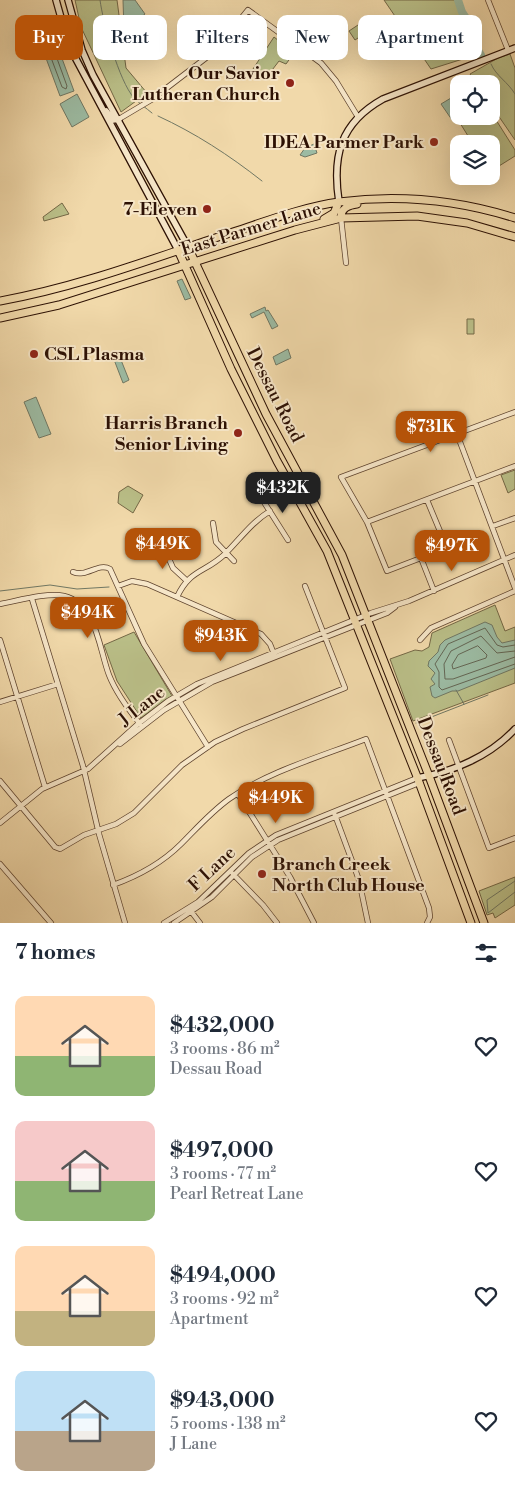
<!DOCTYPE html>
<html lang="en">
<head>
<meta charset="utf-8">
<style>
	body { margin:0; font-family:"Libre Bodoni",serif; background:#f2f2f3; color:#1f2937; height:100vh; display:flex; flex-direction:column; font-size:19px; white-space:nowrap }
	* { box-sizing:border-box; margin:0 }
	p { font-size:16px; color:#747a83 }
	.icon { flex:none; width:28px; height:28px; fill:none; stroke:currentColor; stroke-width:2; stroke-linecap:round; stroke-linejoin:round }
	.map { position:relative; height:923px; overflow:hidden }
	.panel { display:flex; flex-direction:column; background:#fff; flex:1 }
	.panel>* { flex:none }
	.banner { position:absolute; left:15px; top:15px; width:485px; height:45px; display:flex; gap:10px }
	.controls { position:absolute; left:450px; top:75px; display:grid; gap:10px }
	.controls a { display:grid; place-items:center; width:50px; height:50px; border-radius:10px; background:#fff; box-shadow:0 5px 20px #0002; font-size:25px }
	.price { position:absolute; translate:-50% -42px; padding:0 11px; border-radius:10px; background:#b45309; color:#fff; font-size:16px; line-height:32px; filter:drop-shadow(0 1px 2px #0008) }
	.price::after { content:''; position:absolute; left:50%; top:30px; width:15px; height:11px; margin-left:-8px; background:inherit; clip-path:polygon(0 0,100% 0,50% 100%) }
	.price.on { background:#222; color:#fff }
	ul { padding:0; list-style:none }
	li { display:flex; align-items:center; gap:15px; height:125px; padding:0 15px }
	li span { display:grid; place-items:center; flex:none; width:140px; height:100px; border-radius:10px; color:#555 }
	li>.icon { margin-inline-start:auto }
	span .icon { width:60px; height:60px; fill:#fffc; stroke-width:1 }
	li b { font-size:21px }
	h2 { display:flex; justify-content:space-between; align-items:center; height:60px; padding:0 15px; font-size:21px }
	.tag { padding:0 18px; border-radius:10px; background:#fff; box-shadow:0 5px 20px #0002; font-size:18px; line-height:45px }
	.tag.on { background:#b45309; color:#fff }
	.map>svg:first-child { display:block }
	.green { fill:#babf88; stroke:#746846 }
	.water { fill:#9cbba3; stroke:#707763 }
	.lines { fill:none; stroke-linecap:round; stroke-linejoin:round }
	.shore { stroke:#646654; stroke-width:1 }
	.stream { stroke:#707763; stroke-width:1 }
	.river { stroke:#9cbba3; stroke-width:8 }
	.street-casing { stroke:#5e432e; stroke-width:6 }
	.secondary-casing { stroke:#2d1104; stroke-width:8 }
	.primary-casing { stroke:#2d1104; stroke-width:9 }
	.street { stroke:#f6e6c8; stroke-width:4.5 }
	.secondary { stroke:#f6e6c8; stroke-width:5.5 }
	.primary { stroke:#f1d9aa; stroke-width:7 }
	.poi-dot { fill:#8f2418; stroke:#f6e6c8; stroke-width:2 }
	.labels { text-anchor:middle; dominant-baseline:central; stroke-width:4; stroke-linejoin:round; paint-order:stroke }
	.poi-label { font-size:18px; font-weight:bold; fill:#2d1104; stroke:#f6e6c8; text-anchor:end }
	.street-label { font-size:18px; fill:#2d1104; stroke:#f6e6c8 }
</style>
</head>
<body>
<div class="map">
<svg width="515" height="923" viewBox="0 0 515 923">
	<rect width="100%" height="100%" fill="#f1d9aa"/>
	<filter id="stains"><feTurbulence type="fractalNoise" baseFrequency=".004" numOctaves="4"/><feColorMatrix values="0 0 0 0 .2 0 0 0 0 .09 0 0 0 0 .02 0 0 0 .5 -.17"/></filter>
	<radialGradient id="worn" r=".72"><stop offset=".6" stop-color="#630" stop-opacity="0"/><stop offset="1" stop-color="#630" stop-opacity=".3"/></radialGradient>
	<path class="green" d="M75,0H117L126,68L147,93L121,112L81,27Z
		M384,0H459L482,53L431,69Z
		M361,23L367,32L355,40L349,31Z
		M274,37L294,53L286,64L279,61L266,78L253,69Z
		M510,54L515,68V140L491,105V84H477L470,74L498,58Z
		M491,112L515,150V156L491,171V144H473L460,123L471,116H491Z
		M62,203L69,214L44,221L43,217Z
		M467,319H474V334H467Z
		M515,470V489L508,493L501,475Z
		M128,486L143,495L133,513L118,503L119,492Z
		M495,605L505,631L515,627V683L413,721L390,659L415,650L422,651L429,647L432,633Z
		M134,632L172,696L141,718L117,681L104,645Z
		M515,877V905L495,918L493,913L487,915L479,891Z"/>
	<path class="water" d="M123,0H135L145,14L124,31Z
		M57,45L74,91L60,96L43,50Z
		M459,88V116L452,120L441,104L451,98Z
		M77,94L89,117L72,127L60,104Z
		M314,144L317,153L305,157L300,155L305,148Z
		M182,279L191,298L185,300L177,281Z
		M265,307L266,311L268,310L278,326L272,329L264,312L252,318L250,314Z
		M288,349L291,358L276,365L273,357Z
		M119,355L129,380L123,383L113,357Z
		M36,397L51,434L39,438L24,402Z
		M485,622L492,625L497,637L502,643L515,640V668L458,691H452L435,698L432,696L430,687L435,684L431,679L435,673L428,666L429,661L438,652L440,645L445,640Z"/>
	<g class="lines">
		<path class="shore" d="M51,52L55,53L67,86L66,89L62,87L50,55Z
			M515,645L503,647L497,645L485,628L448,644L435,664L439,672V687L442,690L515,664
			M478,646L487,655L486,658L453,669L452,665L458,655Z
			M515,651L497,653L481,636L451,651L444,664L445,679H453L515,657"/>
		<path class="stream" d="M100,0C103,23 119,81 134,98C140,104 146,108 152,113
			M491,64C496,76 508,82 515,94
			M158,116C195,133 229,155 262,181
			M0,591L50,585L77,589L109,587
			M456,690L464,704
			M416,723L488,695
			M515,881L487,900L488,913L515,892"/>
		<path class="river" d="M458,0L462,12L468,21L467,28L472,35L471,39L481,55"/>
		<g class="street-casing">
			<path id="street" d="M488,0L508,50
				M119,119L151,100L215,51L248,10L321,63L336,81L358,117
				M341,218L346,263
				M457,434L515,588
				M262,499L288,540
				M427,500L447,548L387,571L367,522L341,477L515,412
				M367,522L515,466
				M213,523L216,542L234,561
				M493,526L515,518
				M162,543L173,568L186,580
				M421,558L434,591
				M73,572C86,578 99,562 110,569L144,644L208,747
				M118,586L132,581L147,584L261,634L270,644L274,654
				M177,597C190,569 205,573 225,554C240,539 252,522 270,511
				M32,599L83,766L99,834L125,923
				M0,604C17,601 48,592 64,596C97,604 99,649 109,675C116,693 128,709 140,724
				M0,640L45,787
				M420,640L431,628L515,591
				M0,702L58,684
				M449,740L489,848L515,838
				M120,744L164,710L212,682L387,613L395,607
				M0,781L55,847L60,849L84,835L116,824L134,813L182,765L215,742L243,729L345,688L305,586
				M238,794L290,877L314,923
				M335,815L359,880L368,923
				M0,823L42,789L88,769L138,724L168,701L197,684L371,613L409,601L515,555
				M0,864L51,923
				M233,874L263,905L277,923
				M113,885C138,876 162,863 181,844C197,828 211,812 229,799C269,771 320,757 366,739L429,908L430,917L427,923
				M190,910L200,923
				M164,923L198,902L249,853L276,835L417,778
				M174,923L212,897L252,857L278,840L419,783"/>
		</g>
		<g class="secondary-casing">
			<path id="secondary" d="M56,0L69,46L178,250
				M68,0L82,50L93,75L188,247
				M62,24L68,25L76,45L81,49
				M106,111L113,120L119,119
				M339,202C332,156 340,123 383,99L515,48
				M417,778C453,772 490,756 515,729"/>
		</g>
		<g class="primary-casing">
			<path id="primary" d="M341,218C340,209 349,205 357,204
				M324,219L334,213L339,202
				M188,247L266,414L342,555L429,776L484,923
				M178,250L231,369L277,461L327,551L416,774L471,923
				M0,301C79,287 157,257 233,232C267,221 303,207 339,202C399,194 458,200 515,218
				M0,318L59,305L295,230L341,218L417,216L467,223L515,237"/>
		</g>
		<use href="#street" class="street"/>
		<use href="#secondary" class="secondary"/>
		<use href="#primary" class="primary"/>
	</g>
	<g class="poi-dot">
		<circle cx="290" cy="83" r="5"/>
		<circle cx="434" cy="142" r="5"/>
		<circle cx="207" cy="209" r="5"/>
		<circle cx="34" cy="354" r="5"/>
		<circle cx="238" cy="433" r="5"/>
		<circle cx="262" cy="874" r="5"/>
	</g>
	<g class="labels">
		<g class="poi-label">
			<text x="280" y="73">Our Savior<tspan x="280" dy="21">Lutheran Church</tspan></text>
			<text x="424" y="142">IDEA Parmer Park</text>
			<text x="197" y="209">7-Eleven</text>
			<text x="44" y="354" text-anchor="start">CSL Plasma</text>
			<text x="228" y="423">Harris Branch<tspan x="228" dy="21">Senior Living</tspan></text>
			<text x="272" y="864" text-anchor="start">Branch Creek<tspan x="272" dy="21">North Club House</tspan></text>
		</g>
		<g class="street-label">
			<text transform="translate(251 229) rotate(-17)">East Parmer Lane</text>
			<text transform="translate(275 395) rotate(63)">Dessau Road</text>
			<text transform="translate(142 706) rotate(-38)">J Lane</text>
			<text transform="translate(441 766) rotate(69)">Dessau Road</text>
			<text transform="translate(212 869) rotate(-43)">F Lane</text>
		</g>
	</g>
	<rect width="100%" height="100%" filter="url(#stains)"/>
	<rect width="100%" height="100%" fill="url(#worn)"/>
</svg>
<div class="controls">
<a><svg class="icon" aria-label="locate" viewBox="0 0 24 24"><circle cx="12" cy="12" r="6"/><path d="M12 2v4M12 18v4M2 12h4M18 12h4"/></svg></a>
<a><svg class="icon" aria-label="layers" viewBox="0 0 24 24"><path d="M12 4l9 5-9 5-9-5zM3 14l9 5 9-5"/></svg></a>
</div>
<b class="price" style="left:431px;top:453px">$731K</b>
<b class="price on" style="left:283px;top:514px">$432K</b>
<b class="price" style="left:163px;top:570px">$449K</b>
<b class="price" style="left:452px;top:572px">$497K</b>
<b class="price" style="left:88px;top:639px">$494K</b>
<b class="price" style="left:221px;top:662px">$943K</b>
<b class="price" style="left:276px;top:824px">$449K</b>
<div class="banner">
<a class="tag on">Buy</a>
<a class="tag">Rent</a>
<a class="tag">Filters</a>
<a class="tag">New</a>
<a class="tag">Apartment</a>
</div>
</div>
<section class="panel">
<h2>7 homes<svg class="icon" aria-label="filters" viewBox="0 0 24 24"><path d="M4 7h16M4 17h16"/><circle cx="9" cy="7" r="2"/><circle cx="15" cy="17" r="2"/></svg></h2>
<ul>
<li><span style="background:linear-gradient(#ffd9b3 60%,#8fb573 0)"><svg class="icon" aria-label="home" viewBox="0 0 24 24"><path d="M3 11l9-7 9 7M6 9v11h12V9"/></svg></span><div><b>$432,000</b><p>3 rooms · 86 m²</p><p>Dessau Road</p></div><svg class="icon" aria-label="heart" viewBox="0 0 24 24"><path d="M12 20l-8-8c-3-5 5-10 8-4 3-6 11-1 8 4z"/></svg></li>
<li><span style="background:linear-gradient(#f6c9c9 60%,#8fb573 0)"><svg class="icon" aria-label="home" viewBox="0 0 24 24"><path d="M3 11l9-7 9 7M6 9v11h12V9"/></svg></span><div><b>$497,000</b><p>3 rooms · 77 m²</p><p>Pearl Retreat Lane</p></div><svg class="icon" aria-label="heart" viewBox="0 0 24 24"><path d="M12 20l-8-8c-3-5 5-10 8-4 3-6 11-1 8 4z"/></svg></li>
<li><span style="background:linear-gradient(#ffd9b3 65%,#c2b280 0)"><svg class="icon" aria-label="home" viewBox="0 0 24 24"><path d="M3 11l9-7 9 7M6 9v11h12V9"/></svg></span><div><b>$494,000</b><p>3 rooms · 92 m²</p><p>Apartment</p></div><svg class="icon" aria-label="heart" viewBox="0 0 24 24"><path d="M12 20l-8-8c-3-5 5-10 8-4 3-6 11-1 8 4z"/></svg></li>
<li><span style="background:linear-gradient(#bfe0f5 60%,#b9a48a 0)"><svg class="icon" aria-label="home" viewBox="0 0 24 24"><path d="M3 11l9-7 9 7M6 9v11h12V9"/></svg></span><div><b>$943,000</b><p>5 rooms · 138 m²</p><p>J Lane</p></div><svg class="icon" aria-label="heart" viewBox="0 0 24 24"><path d="M12 20l-8-8c-3-5 5-10 8-4 3-6 11-1 8 4z"/></svg></li>
</ul>
</section>
</body>
</html>
